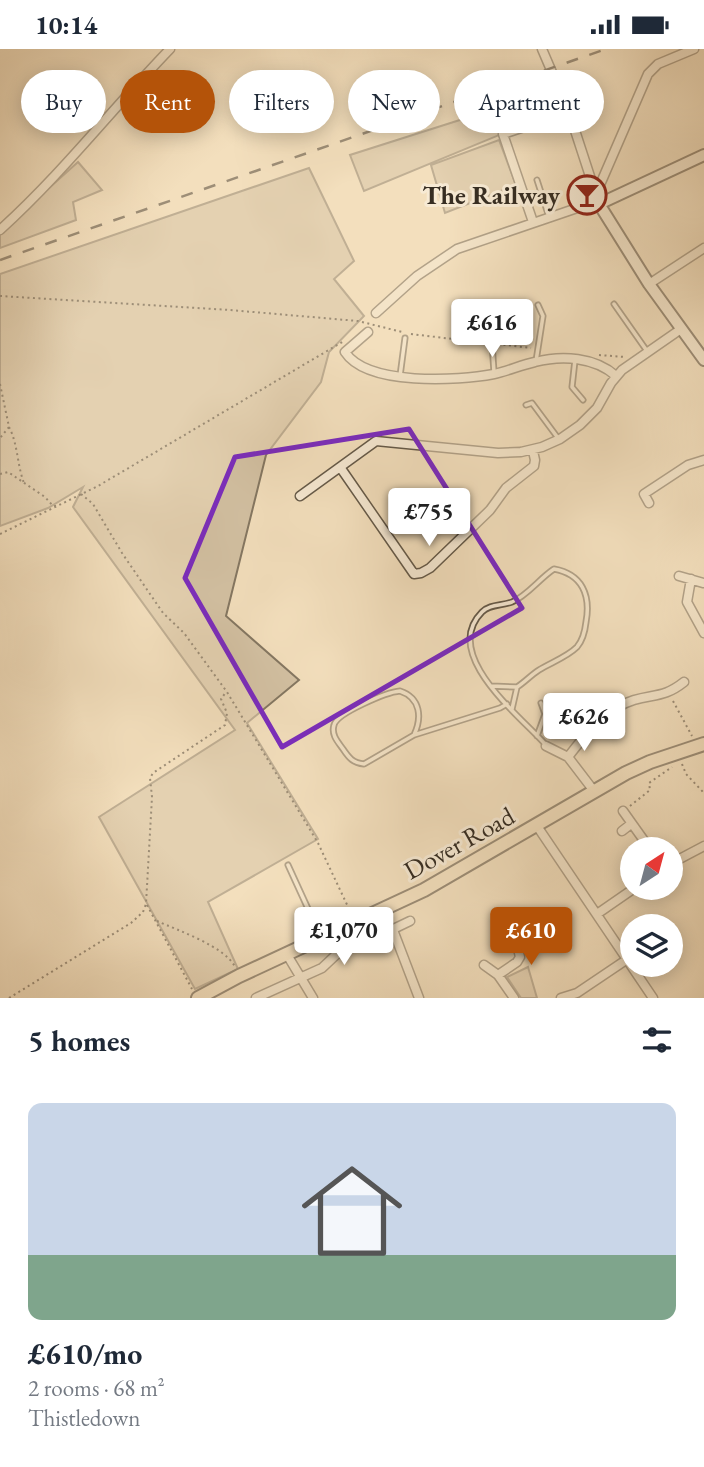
<!DOCTYPE html>
<html lang="en">
<head>
<meta charset="utf-8">
<style>
	body { margin:0; font-family:"EB Garamond",serif; background:#f2f2f3; color:#1f2937; height:100vh; display:flex; flex-direction:column; font-size:26px; white-space:nowrap }
	* { box-sizing:border-box; margin:0 }
	p { font-size:23px; color:#747a83 }
	.icon { flex:none; width:38px; height:38px; fill:none; stroke:currentColor; stroke-width:2; stroke-linecap:round; stroke-linejoin:round }
	.map { position:relative; height:949px; overflow:hidden }
	.sheet { display:flex; flex-direction:column; background:#fff; flex:1 }
	.sheet>* { flex:none }
	.hud { position:absolute; left:21px; top:21px; width:663px; height:63px; display:flex; gap:14px }
	.needle { width:46px; rotate:36deg }
	.controls { position:absolute; left:620px; top:788px; display:grid; gap:14px }
	.controls a { display:grid; place-items:center; width:63px; height:63px; border-radius:50%; background:#fff; box-shadow:0 4px 18px #0003; font-size:35px }
	.price { position:absolute; translate:-50% -60px; padding:0 16px; border-radius:7px; background:#fff; color:#222; font-size:23px; line-height:46px; filter:drop-shadow(0 2px 4px #0008) }
	.price::after { content:''; position:absolute; left:50%; top:42px; width:21px; height:16px; margin-left:-10px; background:inherit; clip-path:polygon(0 0,100% 0,50% 100%) }
	.price.on { background:#b45309; color:#fff }
	ul { padding:0; list-style:none }
	li { display:grid; align-content:center; gap:14px; height:371px; padding:0 28px }
	li+li { border-top:2px solid #e0e1e3 }
	li span { display:grid; place-items:center; height:217px; border-radius:14px; color:#555 }
	li>.icon { margin-inline-start:auto }
	span .icon { width:126px; height:126px; fill:#fffc; stroke-width:1 }
	li b { font-size:30px }
	h2 { display:flex; justify-content:space-between; align-items:center; height:84px; padding:0 28px; font-size:30px }
	.pill { padding:0 24px; border-radius:32px; background:#fff; box-shadow:0 4px 18px #0003; font-size:24px; line-height:63px }
	.pill.on { background:#b45309; color:#fff }
	.status { display:flex; justify-content:space-between; align-items:center; height:49px; padding:0 35px; background:#fff; direction:ltr }
	.status svg { height:19px; fill:currentColor }
	.map>svg:first-child { display:block }
	.green { fill:#d3c1a3; stroke:#847762; stroke-width:2 }
	.lines { fill:none; stroke-linecap:round; stroke-linejoin:round }
	.lane-casing { stroke:#655a49; stroke-width:7 }
	.street-casing { stroke:#655a49; stroke-width:11 }
	.secondary-casing { stroke:#362d22; stroke-width:14 }
	.primary-casing { stroke:#362d22; stroke-width:16 }
	.path { stroke:#362d22; stroke-width:2; stroke-dasharray:2 3.5; stroke-linecap:butt }
	.lane { stroke:#f7ead4; stroke-width:3.5 }
	.street { stroke:#f7ead4; stroke-width:8 }
	.secondary { stroke:#f7ead4; stroke-width:10 }
	.primary { stroke:#f3dfbd; stroke-width:12 }
	.rail { stroke:#362d22; stroke-width:2.5; stroke-dasharray:12 12; stroke-linecap:butt }
	.marked { fill:none; stroke:#7b2cbf; stroke-width:5; stroke-linejoin:round }
	.labels { text-anchor:middle; dominant-baseline:central; stroke-width:6; stroke-linejoin:round; paint-order:stroke }
	.poi-label { font-size:26px; font-weight:bold; fill:#362d22; stroke:#f7ead4; text-anchor:end }
	.street-label { font-size:26px; fill:#362d22; stroke:#f7ead4 }
</style>
</head>
<body>
<div class="status"><b>10:14</b><svg viewBox="0 0 49 12"><path d="M0 12V9h3v3zM5 12V6h3v6zM10 12V3h3v9zM15 12V0h3v12zM26 1h20v11H26zM47 4h2v5h-2z"/></svg></div>
<div class="map">
<svg width="704" height="949" viewBox="0 0 704 949">
	<rect width="100%" height="100%" fill="#f3dfbd"/>
	<filter id="stains"><feTurbulence type="fractalNoise" baseFrequency=".00286" numOctaves="4"/><feColorMatrix values="0 0 0 0 .2 0 0 0 0 .09 0 0 0 0 .02 0 0 0 .5 -.17"/></filter>
	<radialGradient id="worn" r=".72"><stop offset=".6" stop-color="#630" stop-opacity="0"/><stop offset="1" stop-color="#630" stop-opacity=".3"/></radialGradient>
	<path class="green" d="M507,56L516,79L364,142L350,106Z
		M499,91L516,136L445,164L431,116Z
		M78,113L102,141L73,153L76,171L0,199V183Z
		M309,119L354,212L334,230L364,267L329,303L321,333L266,406L226,567L299,631L247,674L318,790L208,853L238,920L195,940L99,768L235,681L73,458L83,438L48,459L0,477V225Z
		M528,918L537,949H521L507,928Z"/>
	<g class="lines">
		<g class="lane-casing">
			<path id="lane" d="M537,131L549,168
				M614,255L647,302
				M575,311L572,338L583,351
				M536,312L543,267L538,256
				M494,323L491,280L499,273
				M400,327L405,289
				M526,356L532,354L558,389
				M491,637L517,638C525,633 531,626 539,621C550,614 567,608 577,598C583,591 585,582 586,573C591,546 582,525 554,520C540,529 527,547 512,553C501,557 490,555 482,563C440,605 520,667 545,695
				M512,660L517,638
				M414,686C422,669 421,649 400,642C387,643 337,664 334,676C331,686 338,693 343,700C349,709 353,714 364,715L414,686L500,659L507,655
				M537,687L545,665L541,654
				M288,816L320,886"/>
		</g>
		<g class="street-casing">
			<path id="street" d="M596,145L648,25L658,15L694,0
				M533,173L503,85L569,63
				M0,181C62,125 112,60 170,0
				M649,235L704,199
				M376,264L417,227L457,200L586,156L599,155L569,63L542,0
				M368,283L345,303C367,337 458,332 494,325C508,322 521,316 535,313C562,306 595,308 616,327
				M340,418L414,525L421,524L430,519L490,461L506,439L534,417L535,411L533,402
				M300,447L376,392L498,404L521,403L542,398L560,390L580,376L597,359L611,334L622,321L681,280
				M649,454L644,445L688,416L704,411
				M679,527L703,534
				M691,530L687,553L704,584
				M546,697L568,708L594,742
				M568,708C586,685 604,660 634,651C656,645 665,648 684,633
				M623,762L650,800
				M537,777L653,949
				M622,782L631,775
				M670,815L704,797
				M597,865L636,838
				M393,881L419,949
				M385,884L410,872
				M286,904L313,949
				M484,916L498,926L514,949
				M498,926L517,913L520,908L516,891
				M256,949L322,919L339,903L379,886
				M561,949L577,944L626,911"/>
		</g>
		<g class="secondary-casing">
			<path id="secondary" d="M704,106L599,155L649,235L704,311"/>
		</g>
		<g class="primary-casing">
			<path id="primary" d="M198,949L239,927L424,841L626,724L650,713L704,695"/>
		</g>
		<path class="path" d="M0,247L230,261L358,272L402,283
			M411,285L486,294
			M498,295L531,299
			M599,306L625,308
			M0,335L9,378L0,389
			M9,378C18,395 17,416 24,434
			M0,425L8,423L45,448L53,457H57
			M81,445L93,455L122,504L163,564L184,584L227,643L318,794L350,862
			M0,485L98,437L344,292
			M673,652L692,687
			M682,715L686,725L704,744
			M630,757L650,741L649,734L672,718
			M147,856L192,940
			M157,872C177,881 226,898 235,918
			M9,949L131,874L143,863L146,855L152,748L150,729L153,724L225,676L227,664L221,650L226,643"/>
		<use href="#lane" class="lane"/>
		<use href="#street" class="street"/>
		<use href="#secondary" class="secondary"/>
		<use href="#primary" class="primary"/>
		<path class="rail" d="M0,211L606,0"/>
	</g>
	<path d="M0 0H704V949H0ZM409,380L522,559L282,698L185,529L235,408Z" fill="#f3dfbd" fill-opacity=".55" fill-rule="evenodd"/>
	<path class="marked" d="M409,380L522,559L282,698L185,529L235,408Z"/>
	<defs>
		<g id="bar-ring" transform="scale(2.0125)"><circle r="9.5" fill="#f7ead4" stroke="#8f2418" stroke-width="1.5"/><path d="M-6-5H6L.8 .8V4.5H3.5V6h-7V4.5H-.8V.8Z" fill="#8f2418"/></g>
	</defs>
	<g fill-rule="evenodd">
		<use href="#bar-ring" x="587" y="146"/>
	</g>
	<g class="labels">
		<g class="poi-label">
			<text x="560" y="146">The Railway</text>
		</g>
		<g class="street-label">
			<text transform="translate(459 794) rotate(-29)">Dover Road</text>
		</g>
	</g>
	<rect width="100%" height="100%" filter="url(#stains)"/>
	<rect width="100%" height="100%" fill="url(#worn)"/>
</svg>
<div class="controls">
<a><svg class="needle" viewBox="-14 -14 28 28"><path d="M0-13l5 13h-10z" fill="#e53935"/><path d="M0 13l5-13h-10z" fill="#747a83"/></svg></a>
<a><svg class="icon" aria-label="layers" viewBox="0 0 24 24"><path d="M12 4l9 5-9 5-9-5zM3 14l9 5 9-5"/></svg></a>
</div>
<b class="price" style="left:492px;top:310px">£616</b>
<b class="price" style="left:429px;top:499px">£755</b>
<b class="price" style="left:584px;top:704px">£626</b>
<b class="price" style="left:344px;top:918px">£1,070</b>
<b class="price on" style="left:531px;top:918px">£610</b>
<div class="hud">
<a class="pill">Buy</a>
<a class="pill on">Rent</a>
<a class="pill">Filters</a>
<a class="pill">New</a>
<a class="pill">Apartment</a>
</div>
</div>
<section class="sheet">
<h2>5 homes<svg class="icon" aria-label="filters" viewBox="0 0 24 24"><path d="M4 7h16M4 17h16"/><circle cx="9" cy="7" r="2"/><circle cx="15" cy="17" r="2"/></svg></h2>
<ul>
<li><span style="background:linear-gradient(#c9d6e8 70%,#7fa58c 0)"><svg class="icon" aria-label="home" viewBox="0 0 24 24"><path d="M3 11l9-7 9 7M6 9v11h12V9"/></svg></span><div><b>£610/mo</b><p>2 rooms · 68 m²</p><p>Thistledown</p></div></li>
</ul>
</section>
</body>
</html>
